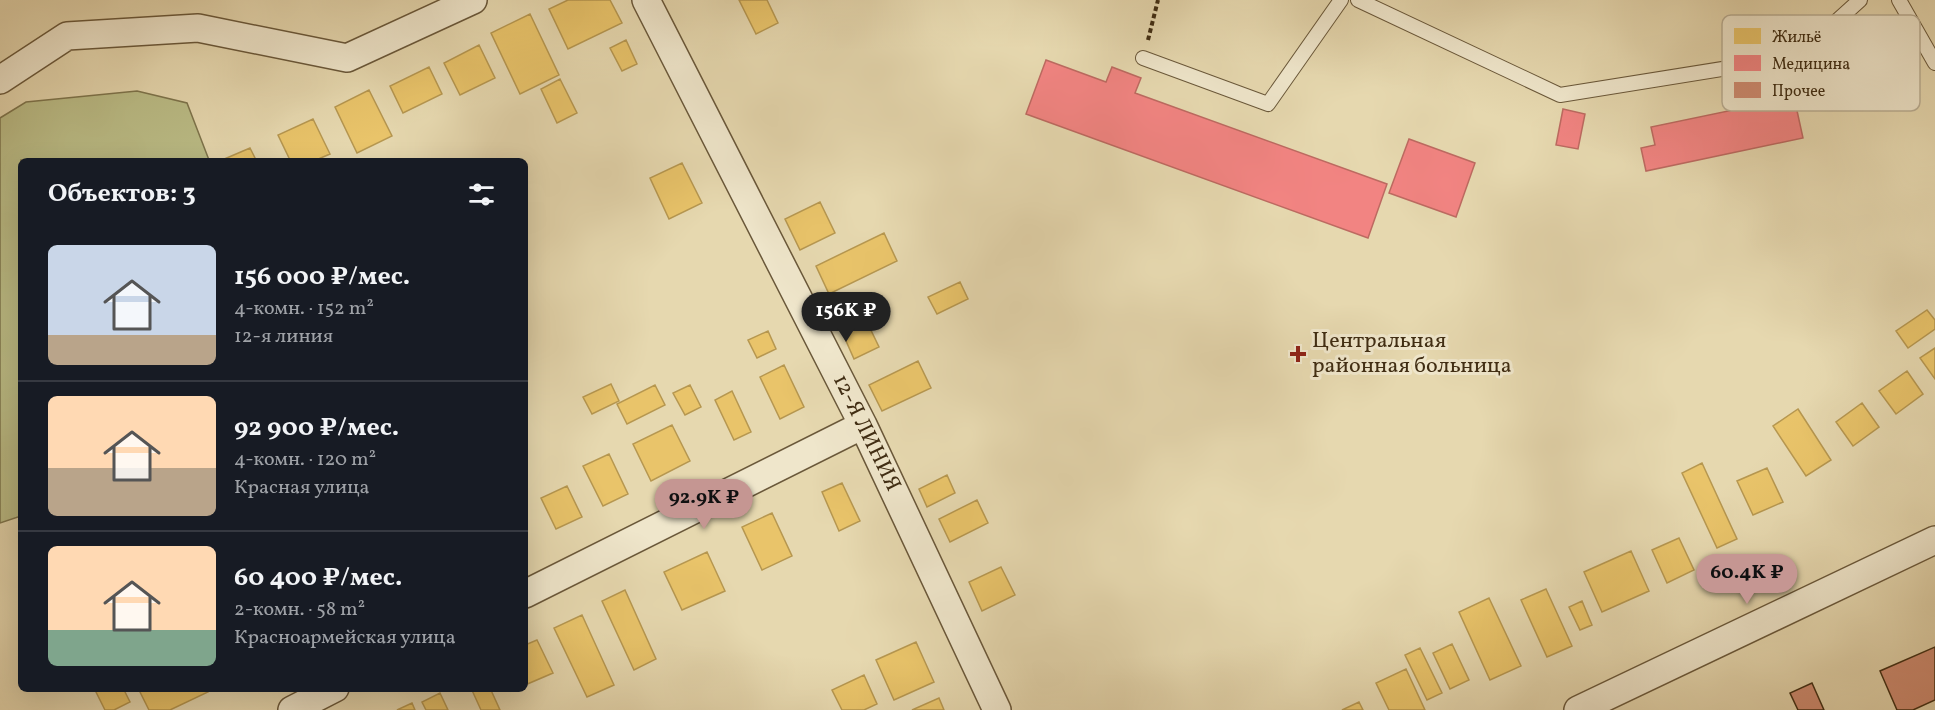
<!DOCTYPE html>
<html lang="ru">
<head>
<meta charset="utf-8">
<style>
	body { margin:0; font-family:Vollkorn,serif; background:#242831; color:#f1f3f6; height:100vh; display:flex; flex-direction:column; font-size:22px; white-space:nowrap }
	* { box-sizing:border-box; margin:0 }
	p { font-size:20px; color:#9ea1a6 }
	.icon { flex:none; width:33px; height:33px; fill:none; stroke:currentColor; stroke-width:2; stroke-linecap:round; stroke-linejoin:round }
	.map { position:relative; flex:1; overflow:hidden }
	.drawer { position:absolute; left:18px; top:158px; width:510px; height:534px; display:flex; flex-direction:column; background:#171b24; border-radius:9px; box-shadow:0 6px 24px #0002 }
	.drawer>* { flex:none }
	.price { position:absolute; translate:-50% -51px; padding:0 14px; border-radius:21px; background:#c59692; color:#111; font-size:20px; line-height:39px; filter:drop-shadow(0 2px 3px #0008) }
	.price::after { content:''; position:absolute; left:50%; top:36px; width:18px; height:14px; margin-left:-9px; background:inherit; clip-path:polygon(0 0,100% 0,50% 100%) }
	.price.active { background:#222; color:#fff }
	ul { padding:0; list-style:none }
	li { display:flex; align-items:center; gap:18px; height:150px; padding:0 30px }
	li+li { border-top:2px solid #363941 }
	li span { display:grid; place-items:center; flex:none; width:168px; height:120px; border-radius:9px; color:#555 }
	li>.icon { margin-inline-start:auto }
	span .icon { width:72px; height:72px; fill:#fffc; stroke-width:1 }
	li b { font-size:26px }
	h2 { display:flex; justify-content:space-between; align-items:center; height:72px; padding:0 30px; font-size:26px }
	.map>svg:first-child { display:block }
	.green { fill:#bbbd87; stroke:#7e754d; stroke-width:1.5 }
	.homes { fill:#e9c46a; stroke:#b69750; stroke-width:1.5 }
	.health { fill:#f28482; stroke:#bd6a61; stroke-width:1.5 }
	.building { fill:#d08c72; stroke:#402d13; stroke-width:1.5 }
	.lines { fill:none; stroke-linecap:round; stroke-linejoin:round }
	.lane-casing { stroke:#6a583a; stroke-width:16 }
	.street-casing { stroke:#6a583a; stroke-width:30 }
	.path { stroke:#402d13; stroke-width:4; stroke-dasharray:4.5 3; stroke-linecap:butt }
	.lane { stroke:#efe6cb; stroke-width:14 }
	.street { stroke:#efe6cb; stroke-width:27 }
	.poi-dot { fill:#8f2418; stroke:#efe6cb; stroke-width:2 }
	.labels { text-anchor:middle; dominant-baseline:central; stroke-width:6; stroke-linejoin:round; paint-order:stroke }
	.poi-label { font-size:22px; fill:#402d13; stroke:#efe6cb; text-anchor:start }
	.street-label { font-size:22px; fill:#402d13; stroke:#efe6cb }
	.key { fill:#efe6cb; stroke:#baae94; stroke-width:1.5 }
	.key-label { font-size:16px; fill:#402d13 }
</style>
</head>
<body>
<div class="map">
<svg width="1935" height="710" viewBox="0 0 1935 710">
	<rect width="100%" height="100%" fill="#e6d8af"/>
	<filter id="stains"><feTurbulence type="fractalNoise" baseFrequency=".00333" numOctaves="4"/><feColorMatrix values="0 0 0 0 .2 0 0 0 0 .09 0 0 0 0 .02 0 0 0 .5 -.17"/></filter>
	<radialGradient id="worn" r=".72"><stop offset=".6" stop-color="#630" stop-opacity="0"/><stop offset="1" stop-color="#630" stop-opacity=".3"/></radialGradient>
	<path class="green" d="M137,91L187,103L209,160H21V516L0,523V118L26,102Z"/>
	<path class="homes" d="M568,0H610L622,23L568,49L549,9Z
		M739,0H767L778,23L756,34Z
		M530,14L559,75L520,94L491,33Z
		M626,40L637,64L622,71L610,48Z
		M479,45L495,78L460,95L444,63Z
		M429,67L442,94L403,113L390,86Z
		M560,79L577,113L557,123L541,89Z
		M369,90L392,136L357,153L335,107Z
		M313,119L330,154L316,160H290L278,135Z
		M250,148L256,160H222Z
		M682,163L702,203L669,219L650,178Z
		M820,202L835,233L800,250L785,219Z
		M884,233L897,261L829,294L816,266Z
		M960,282L968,299L937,314L928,297Z
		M1927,310L1935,320V329L1908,348L1896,331Z
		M867,322L879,347L854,359L843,334Z
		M768,331L776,349L757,358L748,340Z
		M1935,348V379L1920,358Z
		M918,361L931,388L882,411L869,385Z
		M784,365L804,407L780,419L760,377Z
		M1907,371L1923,394L1896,414L1879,391Z
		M611,384L619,401L592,414L583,397Z
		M655,385L665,405L627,424L617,404Z
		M690,385L701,407L685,415L673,393Z
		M732,391L751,432L734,440L715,400Z
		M1862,403L1879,427L1853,446L1836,422Z
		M1798,409L1831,460L1806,476L1773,426Z
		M672,425L690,461L651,481L633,444Z
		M609,454L628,494L603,506L583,466Z
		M1702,463L1737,539L1717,548L1682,473Z
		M1767,468L1783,502L1753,515L1737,481Z
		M947,475L955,493L927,507L919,489Z
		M842,483L860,521L839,531L822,492Z
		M567,486L582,517L556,529L541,498Z
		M977,500L988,523L950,542L939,519Z
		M772,513L792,556L762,570L742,527Z
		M1679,538L1694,570L1667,583L1652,550Z
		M1631,551L1649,591L1602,612L1584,572Z
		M707,552L725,591L682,610L664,572Z
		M1001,567L1015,595L982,611L969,582Z
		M1546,589L1572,646L1547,657L1521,600Z
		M625,590L656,659L634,670L602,601Z
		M1489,598L1521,666L1490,680L1459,612Z
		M1582,601L1592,625L1580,630L1569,607Z
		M582,615L614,685L587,697L554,628Z
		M537,640L553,673L525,685V645Z
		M916,642L934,682L894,700L876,660Z
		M1452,644L1469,680L1450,689L1433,653Z
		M1420,648L1442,693L1427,700L1405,655Z
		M1406,669L1425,710H1389L1376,683Z
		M864,675L877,704L864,710H842L832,690Z
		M94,688H123L130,702L114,710H105Z
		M142,688H206L208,692L170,710H149L139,690Z
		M471,688H490L500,710H481Z
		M440,693L448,710H426L422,702Z
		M939,698L944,710H912Z
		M1359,702L1363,710H1342Z
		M412,703L415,710H397Z"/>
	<path class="health" d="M1046,60L1106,82L1112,67L1141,78L1135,93L1387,184L1368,238L1026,114Z
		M1768,91L1770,102L1794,97L1803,138L1646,171L1641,148L1655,145L1651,127L1738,109L1736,98Z
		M1563,109L1585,114L1578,149L1556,145Z
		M1409,139L1475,163L1456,217L1389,193Z"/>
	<path class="building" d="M1935,647V700L1913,710H1897L1880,671Z
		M1812,683L1824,710H1798L1790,693Z"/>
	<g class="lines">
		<g class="lane-casing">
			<path id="lane" d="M1358,0L1560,95L1797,57L1860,0
				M1899,0L1935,63
				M1143,58L1268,104L1341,0"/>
		</g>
		<g class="street-casing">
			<path id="street" d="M646,0L863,425L997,710
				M0,80L67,36L198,28L347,58L473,0
				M525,594L863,425
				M292,710L335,688
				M1578,710L1935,540"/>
		</g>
		<path class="path" d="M1148,40L1158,0"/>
		<use href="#lane" class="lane"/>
		<use href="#street" class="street"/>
	</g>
	<path class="poi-dot" d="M1295 345h6v6h6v6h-6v6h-6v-6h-6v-6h6z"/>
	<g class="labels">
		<g class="poi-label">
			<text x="1312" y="341">Центральная<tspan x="1312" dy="25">районная больница</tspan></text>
		</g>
		<g class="street-label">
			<text transform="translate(866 433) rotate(64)">12-Я ЛИНИЯ</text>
		</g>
	</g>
	<rect x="1722" y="15" width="198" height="96" rx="9" class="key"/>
	<rect x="1734" y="28" width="27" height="16" fill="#e9c46a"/>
	<rect x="1734" y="55" width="27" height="16" fill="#f28482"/>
	<rect x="1734" y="82" width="27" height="16" fill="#d08c72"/>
	<g class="key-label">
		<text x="1772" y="42">Жильё</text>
		<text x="1772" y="69">Медицина</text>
		<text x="1772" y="96">Прочее</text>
	</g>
	<rect width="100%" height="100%" filter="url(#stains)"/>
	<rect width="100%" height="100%" fill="url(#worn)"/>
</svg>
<b class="price active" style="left:846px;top:343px">156K ₽</b>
<b class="price" style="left:704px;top:530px">92.9K ₽</b>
<b class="price" style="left:1747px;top:605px">60.4K ₽</b>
<section class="drawer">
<h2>Объектов: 3<svg class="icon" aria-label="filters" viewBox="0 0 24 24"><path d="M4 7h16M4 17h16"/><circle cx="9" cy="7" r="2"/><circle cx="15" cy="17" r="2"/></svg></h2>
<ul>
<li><span style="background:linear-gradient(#c9d6e8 75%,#b9a48a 0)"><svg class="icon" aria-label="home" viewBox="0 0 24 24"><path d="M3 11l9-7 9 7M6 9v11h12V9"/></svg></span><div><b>156 000 ₽/мес.</b><p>4-комн. · 152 m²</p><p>12-я линия</p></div></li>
<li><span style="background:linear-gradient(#ffd9b3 60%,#b9a48a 0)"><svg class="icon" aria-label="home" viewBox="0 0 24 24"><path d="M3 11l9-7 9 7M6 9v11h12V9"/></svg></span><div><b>92 900 ₽/мес.</b><p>4-комн. · 120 m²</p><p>Красная улица</p></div></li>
<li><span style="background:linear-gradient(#ffd9b3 70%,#7fa58c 0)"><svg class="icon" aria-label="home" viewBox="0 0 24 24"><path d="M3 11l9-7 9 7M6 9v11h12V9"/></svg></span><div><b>60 400 ₽/мес.</b><p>2-комн. · 58 m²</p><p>Красноармейская улица</p></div></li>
</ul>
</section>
</div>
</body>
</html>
